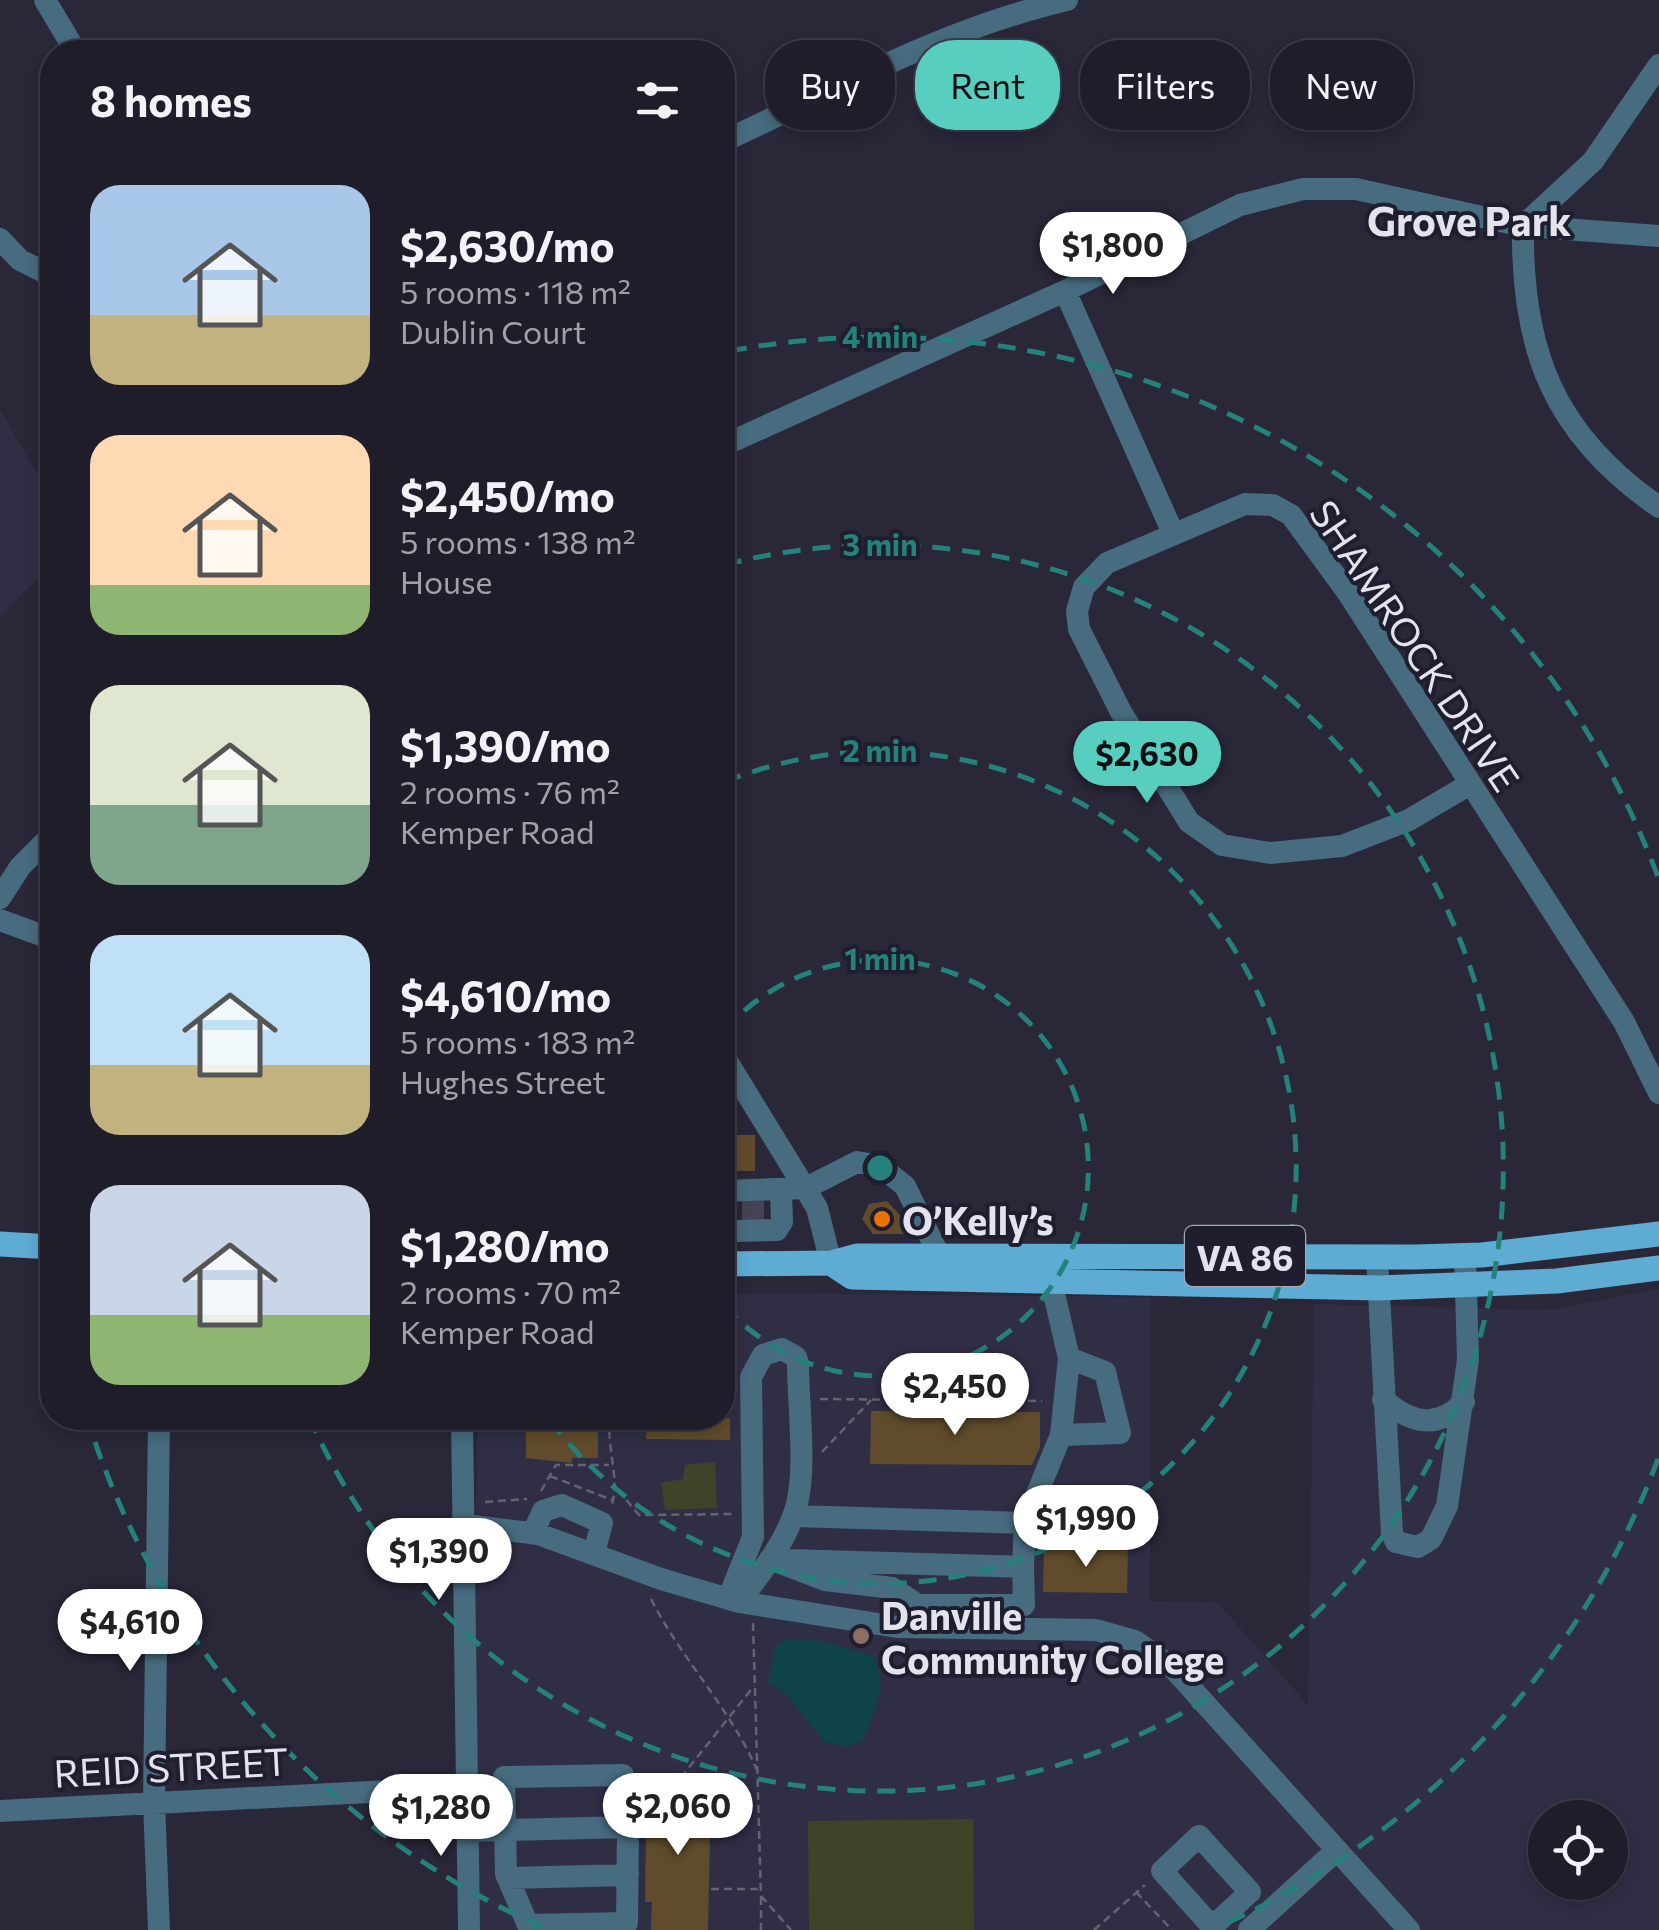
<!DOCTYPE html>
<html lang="en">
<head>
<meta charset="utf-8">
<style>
	body { margin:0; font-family:Commissioner,sans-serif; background:#272632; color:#f1f3f6; height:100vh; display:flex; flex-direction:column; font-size:38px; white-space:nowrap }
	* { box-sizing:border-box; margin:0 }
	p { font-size:32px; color:#a1a2a8 }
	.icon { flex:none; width:55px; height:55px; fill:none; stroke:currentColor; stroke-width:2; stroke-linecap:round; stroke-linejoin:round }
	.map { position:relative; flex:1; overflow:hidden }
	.sheet { position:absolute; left:40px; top:40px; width:695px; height:1390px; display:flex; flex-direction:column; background:#1f1d2a; border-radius:40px; box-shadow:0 5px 15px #0003,0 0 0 2px #3c3b47 }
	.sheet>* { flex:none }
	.banner { position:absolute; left:765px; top:40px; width:742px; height:90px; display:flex; gap:20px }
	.fabs { position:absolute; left:1528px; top:1800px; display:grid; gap:20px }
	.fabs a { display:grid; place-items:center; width:100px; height:100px; border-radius:50%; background:#1f1d2a; box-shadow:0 5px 15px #0003,0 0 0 2px #3c3b47; font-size:50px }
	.price { position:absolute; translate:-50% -85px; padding:0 22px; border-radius:35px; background:#fff; color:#222; font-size:32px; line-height:65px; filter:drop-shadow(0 2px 5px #0008) }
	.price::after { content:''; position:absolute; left:50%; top:60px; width:30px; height:22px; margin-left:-15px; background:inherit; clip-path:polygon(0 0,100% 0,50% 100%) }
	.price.selected { background:#58cec1; color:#111 }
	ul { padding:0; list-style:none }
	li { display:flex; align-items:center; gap:30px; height:250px; padding:0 50px }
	li span { display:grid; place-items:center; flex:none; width:280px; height:200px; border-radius:30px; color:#555 }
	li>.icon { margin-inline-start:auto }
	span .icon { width:120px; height:120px; fill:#fffc; stroke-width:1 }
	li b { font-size:42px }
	h2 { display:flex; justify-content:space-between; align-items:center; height:120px; padding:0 50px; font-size:42px }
	.tag { padding:0 35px; border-radius:40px; background:#1f1d2a; box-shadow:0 5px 15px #0003,0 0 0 2px #3c3b47; font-size:35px; line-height:90px }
	.tag.selected { background:#58cec1; color:#111 }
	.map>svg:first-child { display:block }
	.built { fill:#302e45; fill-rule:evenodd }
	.green { fill:#404327 }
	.water { fill:#0e4447 }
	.building { fill:#604c2c }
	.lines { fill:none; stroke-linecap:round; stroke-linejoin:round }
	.minor-tunnel { stroke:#454353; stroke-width:22; stroke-dasharray:22 11; stroke-linecap:butt }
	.path { stroke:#646372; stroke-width:2.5; stroke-dasharray:8 5; stroke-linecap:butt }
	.minor { stroke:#476b7f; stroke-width:22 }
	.major { stroke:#5eabd4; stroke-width:25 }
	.ring { fill:none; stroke:#24817b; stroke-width:5; stroke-dasharray:18 12 }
	.food-dot { fill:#e8710a; stroke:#1f1e2e; stroke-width:4 }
	.education-dot { fill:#8d6e63; stroke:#1f1e2e; stroke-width:4 }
	.labels { text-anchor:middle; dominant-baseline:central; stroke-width:8; stroke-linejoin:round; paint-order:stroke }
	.shield { fill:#1f1e2e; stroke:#a8a8b4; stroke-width:2.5 }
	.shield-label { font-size:35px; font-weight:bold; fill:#e3e3ee }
	.street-label { font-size:38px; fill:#e3e3ee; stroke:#1f1e2e }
	.poi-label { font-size:38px; font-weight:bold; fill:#e3e3ee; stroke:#1f1e2e; text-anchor:start }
	.neighbourhood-label { font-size:40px; font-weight:bold; fill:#e3e3ee; stroke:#1f1e2e }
	.centre { fill:#24817b; stroke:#1f1e2e; stroke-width:5 }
	.ring-label { font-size:30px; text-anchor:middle; font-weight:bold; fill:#24817b; stroke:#1f1e2e; stroke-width:8; stroke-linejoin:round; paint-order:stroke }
</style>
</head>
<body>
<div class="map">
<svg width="1659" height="1930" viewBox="0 0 1659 1930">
	<rect width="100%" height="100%" fill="#292738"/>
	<path class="built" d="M0,410L52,498V564L0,617Z
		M1659,1289V1930H479L474,1723L477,1418H722L723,1293L1151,1297L1150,1601L1217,1602L1308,1705L1314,1304L1550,1310ZM1545,1818H1610V1882H1545Z"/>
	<path class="green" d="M715,1462L717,1508L665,1510L661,1483L683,1479L685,1465Z
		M973,1819L974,1930H809L808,1821Z"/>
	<path class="water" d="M786,1639L821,1641L874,1656C887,1685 875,1714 862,1741L848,1746L825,1743L789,1697L768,1682L775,1647Z"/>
	<path class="building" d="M722,1135H755V1171H722Z
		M887,1201L907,1223L912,1234H873L862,1219L869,1204Z
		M871,1411L1040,1412V1447L1032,1465L870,1464Z
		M526,1418H598V1458H572V1463L526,1458Z
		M647,1418H730V1440L646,1439Z
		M1044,1546L1128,1547L1127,1593L1043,1592Z
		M640,1789L711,1791L708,1930H651L652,1902H645L646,1828Z"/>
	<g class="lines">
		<path class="minor-tunnel" d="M753,1201V1220
			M725,1221L726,1201"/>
		<path class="path" d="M722,1362H735
			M820,1399L1042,1401
			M610,1418C606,1448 621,1481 611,1507
			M822,1452L871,1400
			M550,1476L612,1500
			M618,1490L639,1515L735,1514
			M541,1491L556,1465H609
			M485,1502L527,1499
			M651,1599C682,1660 730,1708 757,1770
			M753,1623L761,1896L791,1930
			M645,1780H677
			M679,1790V1780L754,1686
			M711,1889H759
			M1136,1892L1172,1930
			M761,1897V1930
			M1094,1930L1145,1885"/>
		<path class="minor" d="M45,0L76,52
			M722,142C834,90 946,28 1067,0
			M1523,226C1521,350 1554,435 1659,507
			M1523,226L1593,161L1659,65
			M0,239L20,260L52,276
			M1065,291L1173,533
			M722,446L1065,291L1240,205L1303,189H1356L1523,226L1659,236
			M1470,784L1409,820L1342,846L1270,853L1222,845L1189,822L1121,712L1079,629L1077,611L1084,587L1107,563L1245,504L1273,505L1291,515L1348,593L1624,1022L1659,1093
			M0,898L20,867L52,835
			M0,920L52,939
			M722,1053L817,1208L831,1263
			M722,1191L806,1188L857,1162L880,1166L905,1186L941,1259
			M736,1231L777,1230L782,1222L781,1189
			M1377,1257L1392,1533L1396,1542L1418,1547L1431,1539L1447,1506L1468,1360L1465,1255
			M1051,1281L1069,1358L1061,1435L1120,1433L1105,1372L1069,1358
			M1383,1399C1410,1423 1437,1430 1464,1402
			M159,1418L154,1802L159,1930
			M462,1418L469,1930
			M794,1516L1025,1523L1061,1435
			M466,1525L538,1534L661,1579L739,1602L897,1627L1096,1630L1135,1641L1172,1667L1409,1930
			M533,1533L543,1511L562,1505L602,1523L594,1553
			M770,1559L825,1580L892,1588L918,1605H1024L1023,1567
			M789,1560L1023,1567L1025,1523
			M728,1599L753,1537L751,1377L763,1355L782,1349L796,1357L798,1364C798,1407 808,1475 794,1514C783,1546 759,1575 739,1602
			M0,1811L466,1787
			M467,1831L628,1827L623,1775L504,1777L506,1874L528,1925L627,1923L628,1827
			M508,1878L628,1875
			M1212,1927L1250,1892L1199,1836L1162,1871L1215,1930
			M1249,1930L1337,1850"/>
		<path class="major" d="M0,1244L52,1247
			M831,1263L852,1277L1379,1288L1557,1281L1659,1268
			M722,1264L831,1263L857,1256L1415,1257L1482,1255L1659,1234"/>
	</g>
	<g class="ring">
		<path d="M723 1032A208 208 0 1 1 723 1304"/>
		<path d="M724 782A416 416 0 1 1 548 1418"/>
		<path d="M724 565A623 623 0 1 1 311 1421"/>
		<path d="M1658 1459A831 831 0 0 1 1218 1927M542 1927A831 831 0 0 1 87 1418M52 1240A831 831 0 0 1 52 1096M729 351A831 831 0 0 1 1658 877"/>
	</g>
	<circle class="food-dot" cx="882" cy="1219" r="10"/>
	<circle class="education-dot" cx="861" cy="1636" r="10"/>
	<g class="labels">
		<rect class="shield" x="1185" y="1226" width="120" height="60" rx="8"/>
		<g class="shield-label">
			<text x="1245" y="1256">VA 86</text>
		</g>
		<g class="street-label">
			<text transform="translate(1416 645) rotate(56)">SHAMROCK DRIVE</text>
			<text transform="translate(171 1766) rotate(-3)">REID STREET</text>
		</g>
		<g class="poi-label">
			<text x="902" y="1219">O’Kelly’s</text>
			<text x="881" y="1614">Danville<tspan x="881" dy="44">Community College</tspan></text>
		</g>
		<g class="neighbourhood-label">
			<text x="1469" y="219">Grove Park</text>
		</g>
	</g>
	<circle cx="880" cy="1168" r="15" class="centre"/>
	<g class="ring-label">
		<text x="880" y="348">4 min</text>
		<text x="880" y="556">3 min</text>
		<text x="880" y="762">2 min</text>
		<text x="880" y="970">1 min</text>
	</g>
</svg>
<div class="fabs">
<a><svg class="icon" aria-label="locate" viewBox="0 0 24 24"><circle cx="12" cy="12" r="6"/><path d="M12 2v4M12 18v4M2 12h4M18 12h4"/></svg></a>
</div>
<b class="price" style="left:1113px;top:297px">$1,800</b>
<b class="price selected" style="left:1147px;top:806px">$2,630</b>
<b class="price" style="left:955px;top:1438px">$2,450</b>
<b class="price" style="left:1086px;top:1570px">$1,990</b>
<b class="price" style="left:439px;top:1603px">$1,390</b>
<b class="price" style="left:130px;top:1674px">$4,610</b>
<b class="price" style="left:678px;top:1858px">$2,060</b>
<b class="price" style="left:441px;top:1859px">$1,280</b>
<div class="banner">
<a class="tag">Buy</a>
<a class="tag selected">Rent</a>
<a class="tag">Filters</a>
<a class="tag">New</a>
</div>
<section class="sheet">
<h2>8 homes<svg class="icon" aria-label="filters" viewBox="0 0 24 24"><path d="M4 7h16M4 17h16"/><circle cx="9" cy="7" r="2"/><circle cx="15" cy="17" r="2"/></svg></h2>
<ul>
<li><span style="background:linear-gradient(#a9c7e8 65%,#c2b280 0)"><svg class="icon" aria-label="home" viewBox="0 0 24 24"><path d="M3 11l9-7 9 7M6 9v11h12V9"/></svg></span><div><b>$2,630/mo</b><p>5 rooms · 118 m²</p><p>Dublin Court</p></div></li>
<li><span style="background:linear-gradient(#ffd9b3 75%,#8fb573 0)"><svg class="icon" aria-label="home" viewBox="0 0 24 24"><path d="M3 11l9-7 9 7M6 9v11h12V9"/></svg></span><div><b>$2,450/mo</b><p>5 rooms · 138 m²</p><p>House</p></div></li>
<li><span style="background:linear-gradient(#dfe7d0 60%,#7fa58c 0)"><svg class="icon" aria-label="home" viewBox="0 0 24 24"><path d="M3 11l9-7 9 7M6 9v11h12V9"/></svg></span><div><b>$1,390/mo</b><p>2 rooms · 76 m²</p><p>Kemper Road</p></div></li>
<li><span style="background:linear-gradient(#bfe0f5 65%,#c2b280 0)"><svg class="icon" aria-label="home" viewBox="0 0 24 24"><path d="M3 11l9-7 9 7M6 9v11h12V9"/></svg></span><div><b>$4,610/mo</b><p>5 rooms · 183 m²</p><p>Hughes Street</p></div></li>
<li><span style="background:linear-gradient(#c9d6e8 65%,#8fb573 0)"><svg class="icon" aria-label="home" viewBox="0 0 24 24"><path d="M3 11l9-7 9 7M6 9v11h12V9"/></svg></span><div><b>$1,280/mo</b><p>2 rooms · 70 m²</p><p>Kemper Road</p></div></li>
</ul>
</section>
</div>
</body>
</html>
